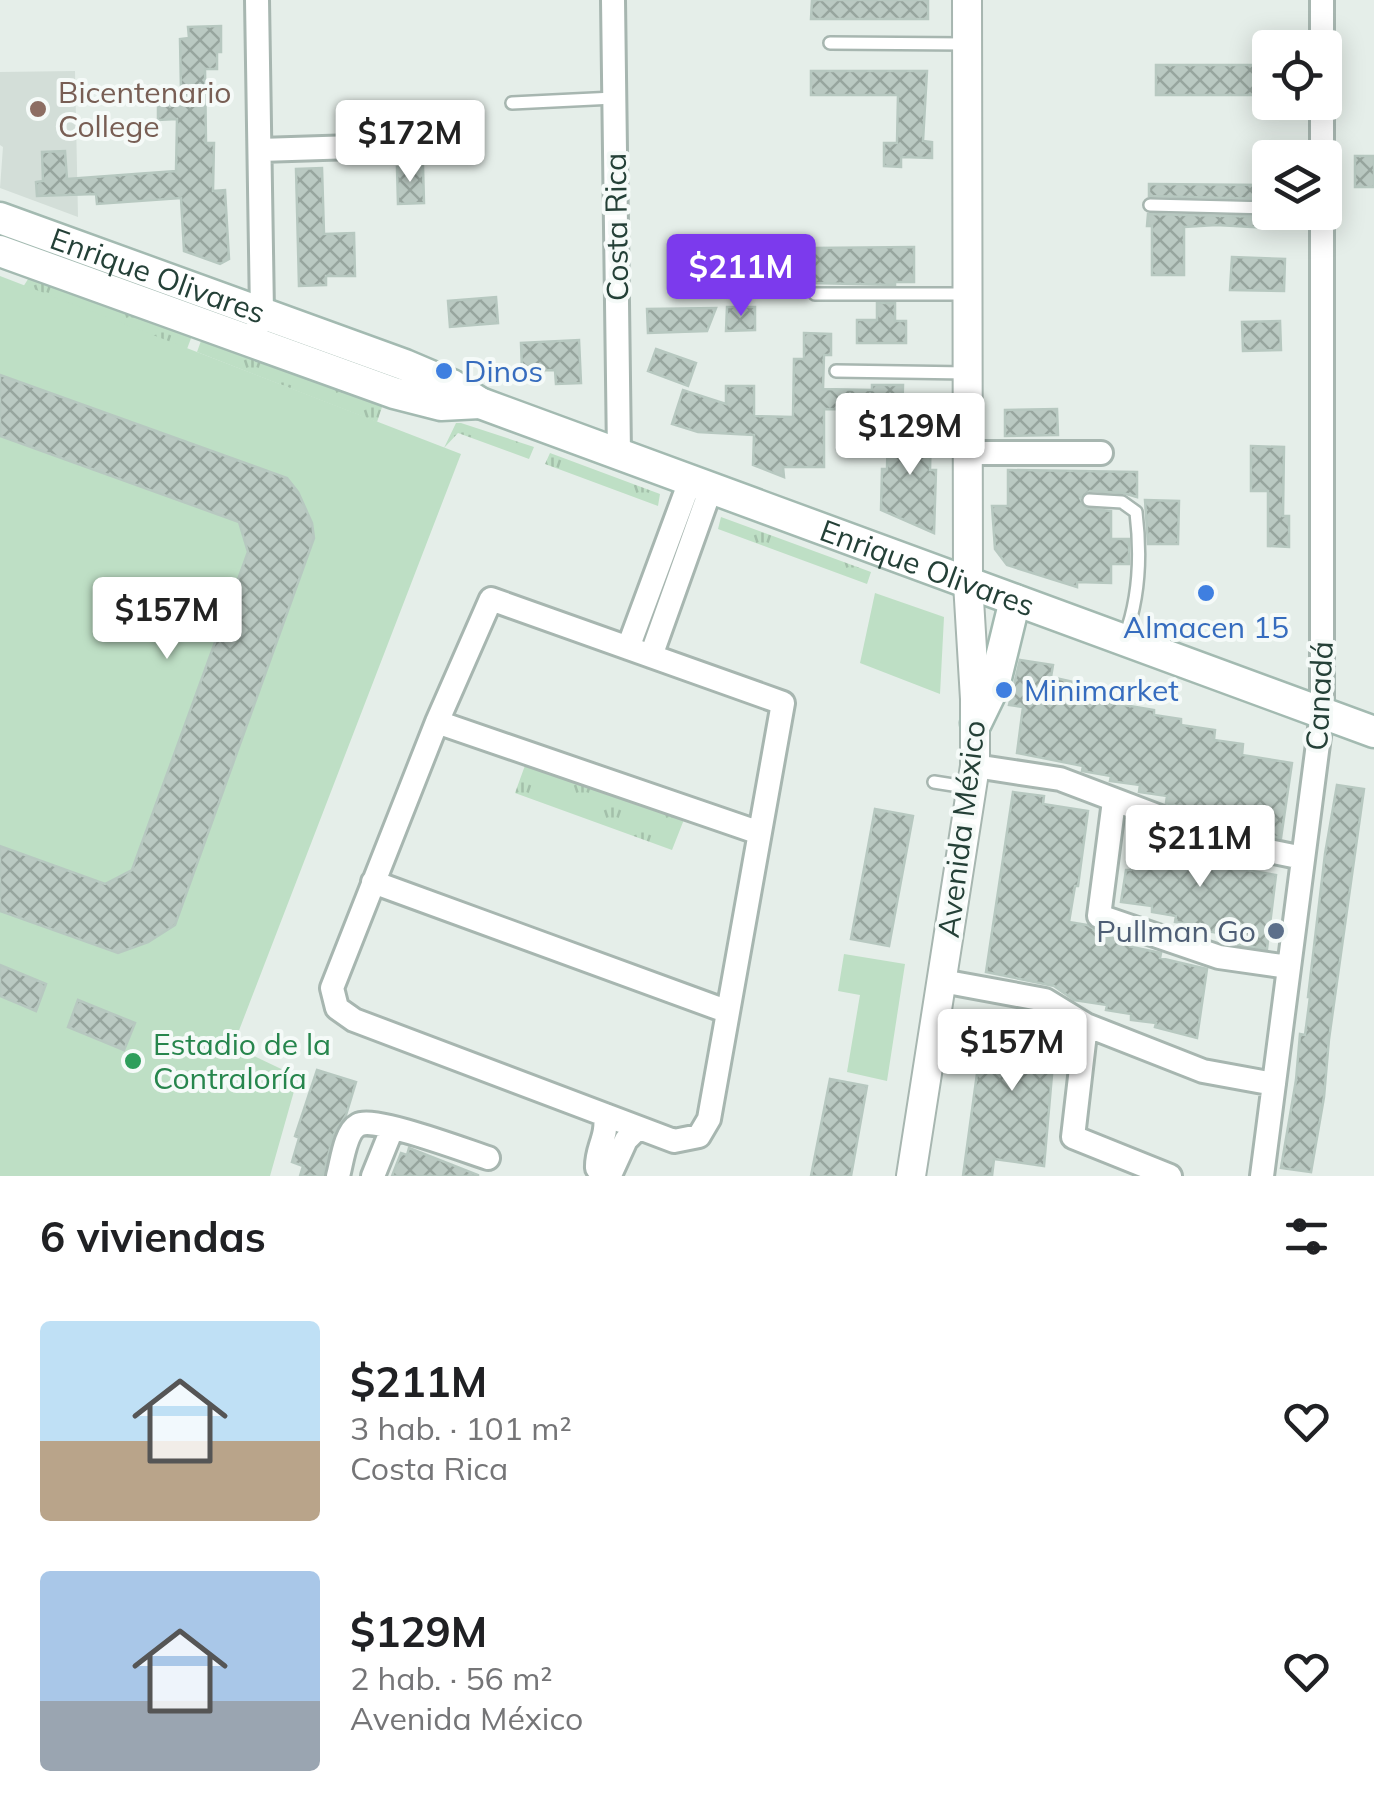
<!DOCTYPE html>
<html lang="es">
<head>
<meta charset="utf-8">
<style>
	body { margin:0; font-family:Mulish,sans-serif; background:#f2f2f2; color:#202124; height:100vh; display:flex; flex-direction:column; font-size:38px; white-space:nowrap }
	* { box-sizing:border-box; margin:0 }
	p { font-size:32px; color:#757577 }
	.icon { flex:none; width:55px; height:55px; fill:none; stroke:currentColor; stroke-width:2; stroke-linecap:round; stroke-linejoin:round }
	.map { position:relative; height:1176px; overflow:hidden }
	.sheet { display:flex; flex-direction:column; background:#fff; flex:1 }
	.sheet>* { flex:none }
	.fabs { position:absolute; left:1252px; top:30px; display:grid; gap:20px }
	.fabs a { display:grid; place-items:center; width:90px; height:90px; border-radius:10px; background:#fff; box-shadow:0 5px 25px #0003; font-size:50px }
	.price { position:absolute; translate:-50% -85px; padding:0 22px; border-radius:10px; background:#fff; color:#222; font-size:32px; line-height:65px; filter:drop-shadow(0 2px 5px #0008) }
	.price::after { content:''; position:absolute; left:50%; top:60px; width:30px; height:22px; margin-left:-15px; background:inherit; clip-path:polygon(0 0,100% 0,50% 100%) }
	.price.on { background:#7c3aed; color:#fff }
	ul { padding:0; list-style:none }
	li { display:flex; align-items:center; gap:30px; height:250px; padding:0 40px }
	li span { display:grid; place-items:center; flex:none; width:280px; height:200px; border-radius:10px; color:#555 }
	li>.icon { margin-inline-start:auto }
	span .icon { width:120px; height:120px; fill:#fffc; stroke-width:1 }
	li b { font-size:42px }
	h2 { display:flex; justify-content:space-between; align-items:center; height:120px; padding:0 40px; font-size:42px }
	.map>svg:first-child { display:block }
	.built { fill:#d3ded8; fill-rule:evenodd }
	.grass { fill:url(#grass-tufts) }
	.green { fill:#bedfc5 }
	.building { fill:url(#building-cross-hatch); stroke:#b7c8c0; stroke-width:2.5 }
	.lines { fill:none; stroke-linecap:round; stroke-linejoin:round }
	.service-casing { stroke:#a7b6b0; stroke-width:16 }
	.minor-casing { stroke:#a7b6b0; stroke-width:28 }
	.tertiary-casing { stroke:#a7b6b0; stroke-width:32 }
	.secondary-casing { stroke:#a3bab1; stroke-width:35 }
	.service { stroke:#fff; stroke-width:11 }
	.minor { stroke:#fff; stroke-width:22 }
	.tertiary { stroke:#fff; stroke-width:28 }
	.secondary { stroke:#fff; stroke-width:30 }
	.education-dot { fill:#8d6e63; stroke:#f5faf8; stroke-width:4 }
	.shop-dot { fill:#3f7fe0; stroke:#f5faf8; stroke-width:4 }
	.service-dot { fill:#5c6f8a; stroke:#f5faf8; stroke-width:4 }
	.leisure-dot { fill:#2e9e5b; stroke:#f5faf8; stroke-width:4 }
	.labels { text-anchor:middle; dominant-baseline:central; stroke-width:8; stroke-linejoin:round; paint-order:stroke }
	.education-label { font-size:30px; fill:#785e54; stroke:#f5faf8; text-anchor:start }
	.street-label { font-size:30px; fill:#244037; stroke:#f5faf8 }
	.shop-label { font-size:30px; fill:#366cbe; stroke:#f5faf8; text-anchor:start }
	.service-label { font-size:30px; fill:#4e5e75; stroke:#f5faf8; text-anchor:end }
	.leisure-label { font-size:30px; fill:#27864d; stroke:#f5faf8; text-anchor:start }
</style>
</head>
<body>
<div class="map">
<svg width="1374" height="1176" viewBox="0 0 1374 1176">
	<defs>
		<pattern id="grass-tufts" width="24" height="20" patternUnits="userSpaceOnUse" patternTransform="scale(2.5)"><rect width="24" height="20" fill="#bedfc5"/><path d="M3 7l-1-3M5 7V3M7 7l1-3M15 17l-1-3M17 17v-4M19 17l1-3" fill="none" stroke="#a3c0aa"/></pattern>
		<pattern id="building-cross-hatch" width="8" height="8" patternUnits="userSpaceOnUse" patternTransform="scale(2.5)"><rect width="8" height="8" fill="#bac9c2"/><path d="M0 0l8 8M0 8l8-8" fill="none" stroke="#97a59e"/></pattern>
	</defs>
	<rect width="100%" height="100%" fill="#e5eee9"/>
	<path class="built" d="M75,71L78,217L0,188L3,147L0,145V72ZM65,151L67,195L44,196L42,152Z"/>
	<path class="grass" d="M30,276L193,333L187,349L23,287Z
		M202,338L383,404L377,422L197,352Z
		M456,423H461L534,447L529,459L458,433L444,448Z
		M550,453L660,494L658,506L545,464Z
		M721,517L871,572L867,584L718,529Z
		M527,760L685,817L672,850L515,793Z"/>
	<path class="green" d="M0,276L461,454L233,1046L298,1077L270,1176H0Z
		M875,593L944,617L940,694L860,663Z
		M844,954L905,964L887,1081L847,1072L860,995L838,991Z"/>
	<path class="building" d="M812,0H928V19H811Z
		M221,26V52H217V69H205L206,143H214L213,191L225,190L229,259L220,264L184,251L181,198L97,204L96,194L37,196L36,182L43,181L42,152L65,151L67,179L176,171L177,119L158,120V100H177V89H181L180,39L189,38L188,27Z
		M1156,65H1270V95H1156Z
		M811,71H927L923,141L932,142V158L901,157V167L884,166V143H897L898,95H811Z
		M1355,156H1374V187H1355Z
		M423,166L424,203L398,204L397,167Z
		M322,168L324,234L354,233L355,276H326V285L299,286L296,169Z
		M1149,184L1270,185V199L1149,196Z
		M1148,214L1270,217L1269,228L1216,225L1184,227V275H1152V226H1147Z
		M914,247V282H895V285L813,283V248Z
		M1232,257L1285,259L1284,291L1230,290Z
		M496,297L498,323L450,327L448,301Z
		M877,303H895V321H906V343H857V320H877Z
		M727,307H755V330L726,331Z
		M716,308L707,331L648,333L647,309Z
		M1280,321L1281,350L1243,351L1242,322Z
		M804,333L831,334V355H824L823,389L872,390V385H903L902,420L871,419V410L824,409V467H783L784,477L753,465L754,435L698,432L672,424L683,390L726,404V386H754V416L793,417L794,359H804Z
		M579,340L581,383L556,384L555,370L522,371L521,343Z
		M656,349L696,363L688,386L648,371Z
		M0,375L287,478L298,492L312,523L314,538L175,925L148,942L118,953L0,911V846L105,884L132,870L248,552L239,522L0,436Z
		M1057,409L1058,435L1005,436V410Z
		M888,428L931,429L930,470H936L934,533L881,510L882,469H887Z
		M1251,446L1284,447L1283,516H1289V547L1268,546V491H1251Z
		M1008,470L1137,472V497L1123,493L1090,491L1080,498L1085,508L1111,511V539H1129V564H1111V583L1077,582V587L1007,565L995,549L992,506H1008Z
		M1145,500L1179,501L1178,544H1148Z
		M1020,660L1053,665L1051,677L1100,688L1099,694L1125,698L1124,705L1154,710V715L1181,719V725L1215,730L1214,740L1243,744L1242,755L1292,763L1281,838L1226,826L1216,819L1191,813V810L1166,803L1167,796L1139,792L1140,785L1110,781L1111,776L1082,771L1083,766L1017,753L1023,707L1009,705Z
		M1337,785L1364,789L1329,1039L1324,1097L1311,1172L1281,1168L1296,1080L1300,1034L1305,1035L1310,997H1308L1325,854Z
		M1013,792L1044,796L1043,804L1088,811L1078,886H1075L1069,922L1087,925L1106,936L1132,943V947L1161,953L1160,958L1207,969L1197,1038L1155,1027L1156,1023L1131,1020V1014L1106,1010L1107,1005L1074,1000L1054,986L986,972Z
		M875,809L913,816L889,946L851,939Z
		M1136,830L1155,832L1154,840L1177,843L1176,847L1203,850L1202,858L1229,862L1228,867L1276,875L1267,949L1238,945L1239,936L1199,930V925L1175,922L1176,916L1152,912V906L1121,902L1126,870H1131Z
		M0,965L46,984L36,1011L0,996Z
		M78,1000L135,1023L124,1050L68,1027Z
		M985,1015L1049,1020L1052,1022L1051,1032L1062,1034L1060,1052H1054L1044,1166L994,1159L992,1176H963Z
		M317,1070L356,1082L346,1115L333,1136L323,1176H300L303,1166L292,1162L299,1138L295,1136Z
		M830,1079L867,1086L851,1176H811Z
		M409,1148L478,1175V1176H392L401,1153L407,1155Z"/>
	<g class="lines">
		<g class="service-casing">
			<path id="service" d="M830,43L967,44
				M512,103L614,98
				M1150,205L1270,208
				M815,294H967
				M836,371L967,373
				M1089,500L1122,502L1136,512C1141,554 1140,596 1125,636
				M934,782L972,788"/>
		</g>
		<g class="minor-casing">
			<path id="minor" d="M257,0L262,313L258,326
				M613,0L619,454
				M1322,48V0
				M1322,102V158
				M260,150L417,145
				M968,453H1101
				M491,599L783,703L709,1119L699,1136L674,1141L354,1020L337,1008L332,988L437,722Z
				M628,648L690,481
				M651,656L711,488
				M437,722L757,832
				M975,766L1060,779L1226,842L1303,858
				M1114,801L1099,916L1219,957L1289,967
				M373,882L726,1011
				M942,981L1045,1000L1086,1025L1203,1071L1274,1084
				M1086,1025L1073,1137L1170,1176
				M605,1115C608,1138 596,1148 597,1168L603,1175H610L626,1140L638,1128
				M338,1176C342,1162 345,1132 358,1125C374,1116 466,1151 488,1158
				M373,1176L392,1129
				M1262,1176L1322,713V212"/>
		</g>
		<g class="tertiary-casing">
			<path id="tertiary" d="M911,1176L975,766V699L968,583L967,0"/>
		</g>
		<g class="secondary-casing">
			<g id="secondary">
				<path id="s1" d="M0,218L405,365L452,385L480,403L1374,732"/>
				<path d="M0,251L394,393L441,405L480,403"/>
				<path d="M976,723L994,686L1015,600"/>
			</g>
		</g>
		<use href="#service" class="service"/>
		<use href="#minor" class="minor"/>
		<use href="#tertiary" class="tertiary"/>
		<use href="#secondary" class="secondary"/>
	</g>
	<circle class="education-dot" cx="38" cy="109" r="10"/>
	<g class="shop-dot">
		<circle cx="444" cy="371" r="10"/>
		<circle cx="1206" cy="593" r="10"/>
		<circle cx="1004" cy="690" r="10"/>
	</g>
	<circle class="service-dot" cx="1276" cy="931" r="10"/>
	<circle class="leisure-dot" cx="133" cy="1061" r="10"/>
	<g class="labels">
		<g class="education-label">
			<text x="58" y="92">Bicentenario<tspan x="58" dy="34">College</tspan></text>
		</g>
		<g class="street-label">
			<text transform="translate(616 227) rotate(-91)">Costa Rica</text>
			<text stroke="none"><textPath href="#s1" startOffset="168">Enrique Olivares</textPath></text>
			<text stroke="none"><textPath href="#s1" startOffset="992">Enrique Olivares</textPath></text>
			<text transform="translate(1319 696) rotate(-87)">Canadá</text>
			<text transform="translate(961 829) rotate(-83)">Avenida México</text>
		</g>
		<g class="shop-label">
			<text x="464" y="371">Dinos</text>
			<text x="1206" y="627" text-anchor="middle">Almacen 15</text>
			<text x="1024" y="690">Minimarket</text>
		</g>
		<g class="service-label">
			<text x="1256" y="931">Pullman Go</text>
		</g>
		<g class="leisure-label">
			<text x="153" y="1044">Estadio de la<tspan x="153" dy="34">Contraloría</tspan></text>
		</g>
	</g>
</svg>
<div class="fabs">
<a><svg class="icon" aria-label="locate" viewBox="0 0 24 24"><circle cx="12" cy="12" r="6"/><path d="M12 2v4M12 18v4M2 12h4M18 12h4"/></svg></a>
<a><svg class="icon" aria-label="layers" viewBox="0 0 24 24"><path d="M12 4l9 5-9 5-9-5zM3 14l9 5 9-5"/></svg></a>
</div>
<b class="price" style="left:410px;top:185px">$172M</b>
<b class="price on" style="left:741px;top:319px">$211M</b>
<b class="price" style="left:910px;top:478px">$129M</b>
<b class="price" style="left:167px;top:662px">$157M</b>
<b class="price" style="left:1200px;top:890px">$211M</b>
<b class="price" style="left:1012px;top:1094px">$157M</b>
</div>
<section class="sheet">
<h2>6 viviendas<svg class="icon" aria-label="filters" viewBox="0 0 24 24"><path d="M4 7h16M4 17h16"/><circle cx="9" cy="7" r="2"/><circle cx="15" cy="17" r="2"/></svg></h2>
<ul>
<li><span style="background:linear-gradient(#bfe0f5 60%,#b9a48a 0)"><svg class="icon" aria-label="home" viewBox="0 0 24 24"><path d="M3 11l9-7 9 7M6 9v11h12V9"/></svg></span><div><b>$211M</b><p>3 hab. · 101 m²</p><p>Costa Rica</p></div><svg class="icon" aria-label="heart" viewBox="0 0 24 24"><path d="M12 20l-8-8c-3-5 5-10 8-4 3-6 11-1 8 4z"/></svg></li>
<li><span style="background:linear-gradient(#a9c7e8 65%,#9aa5b1 0)"><svg class="icon" aria-label="home" viewBox="0 0 24 24"><path d="M3 11l9-7 9 7M6 9v11h12V9"/></svg></span><div><b>$129M</b><p>2 hab. · 56 m²</p><p>Avenida México</p></div><svg class="icon" aria-label="heart" viewBox="0 0 24 24"><path d="M12 20l-8-8c-3-5 5-10 8-4 3-6 11-1 8 4z"/></svg></li>
</ul>
</section>
</body>
</html>
